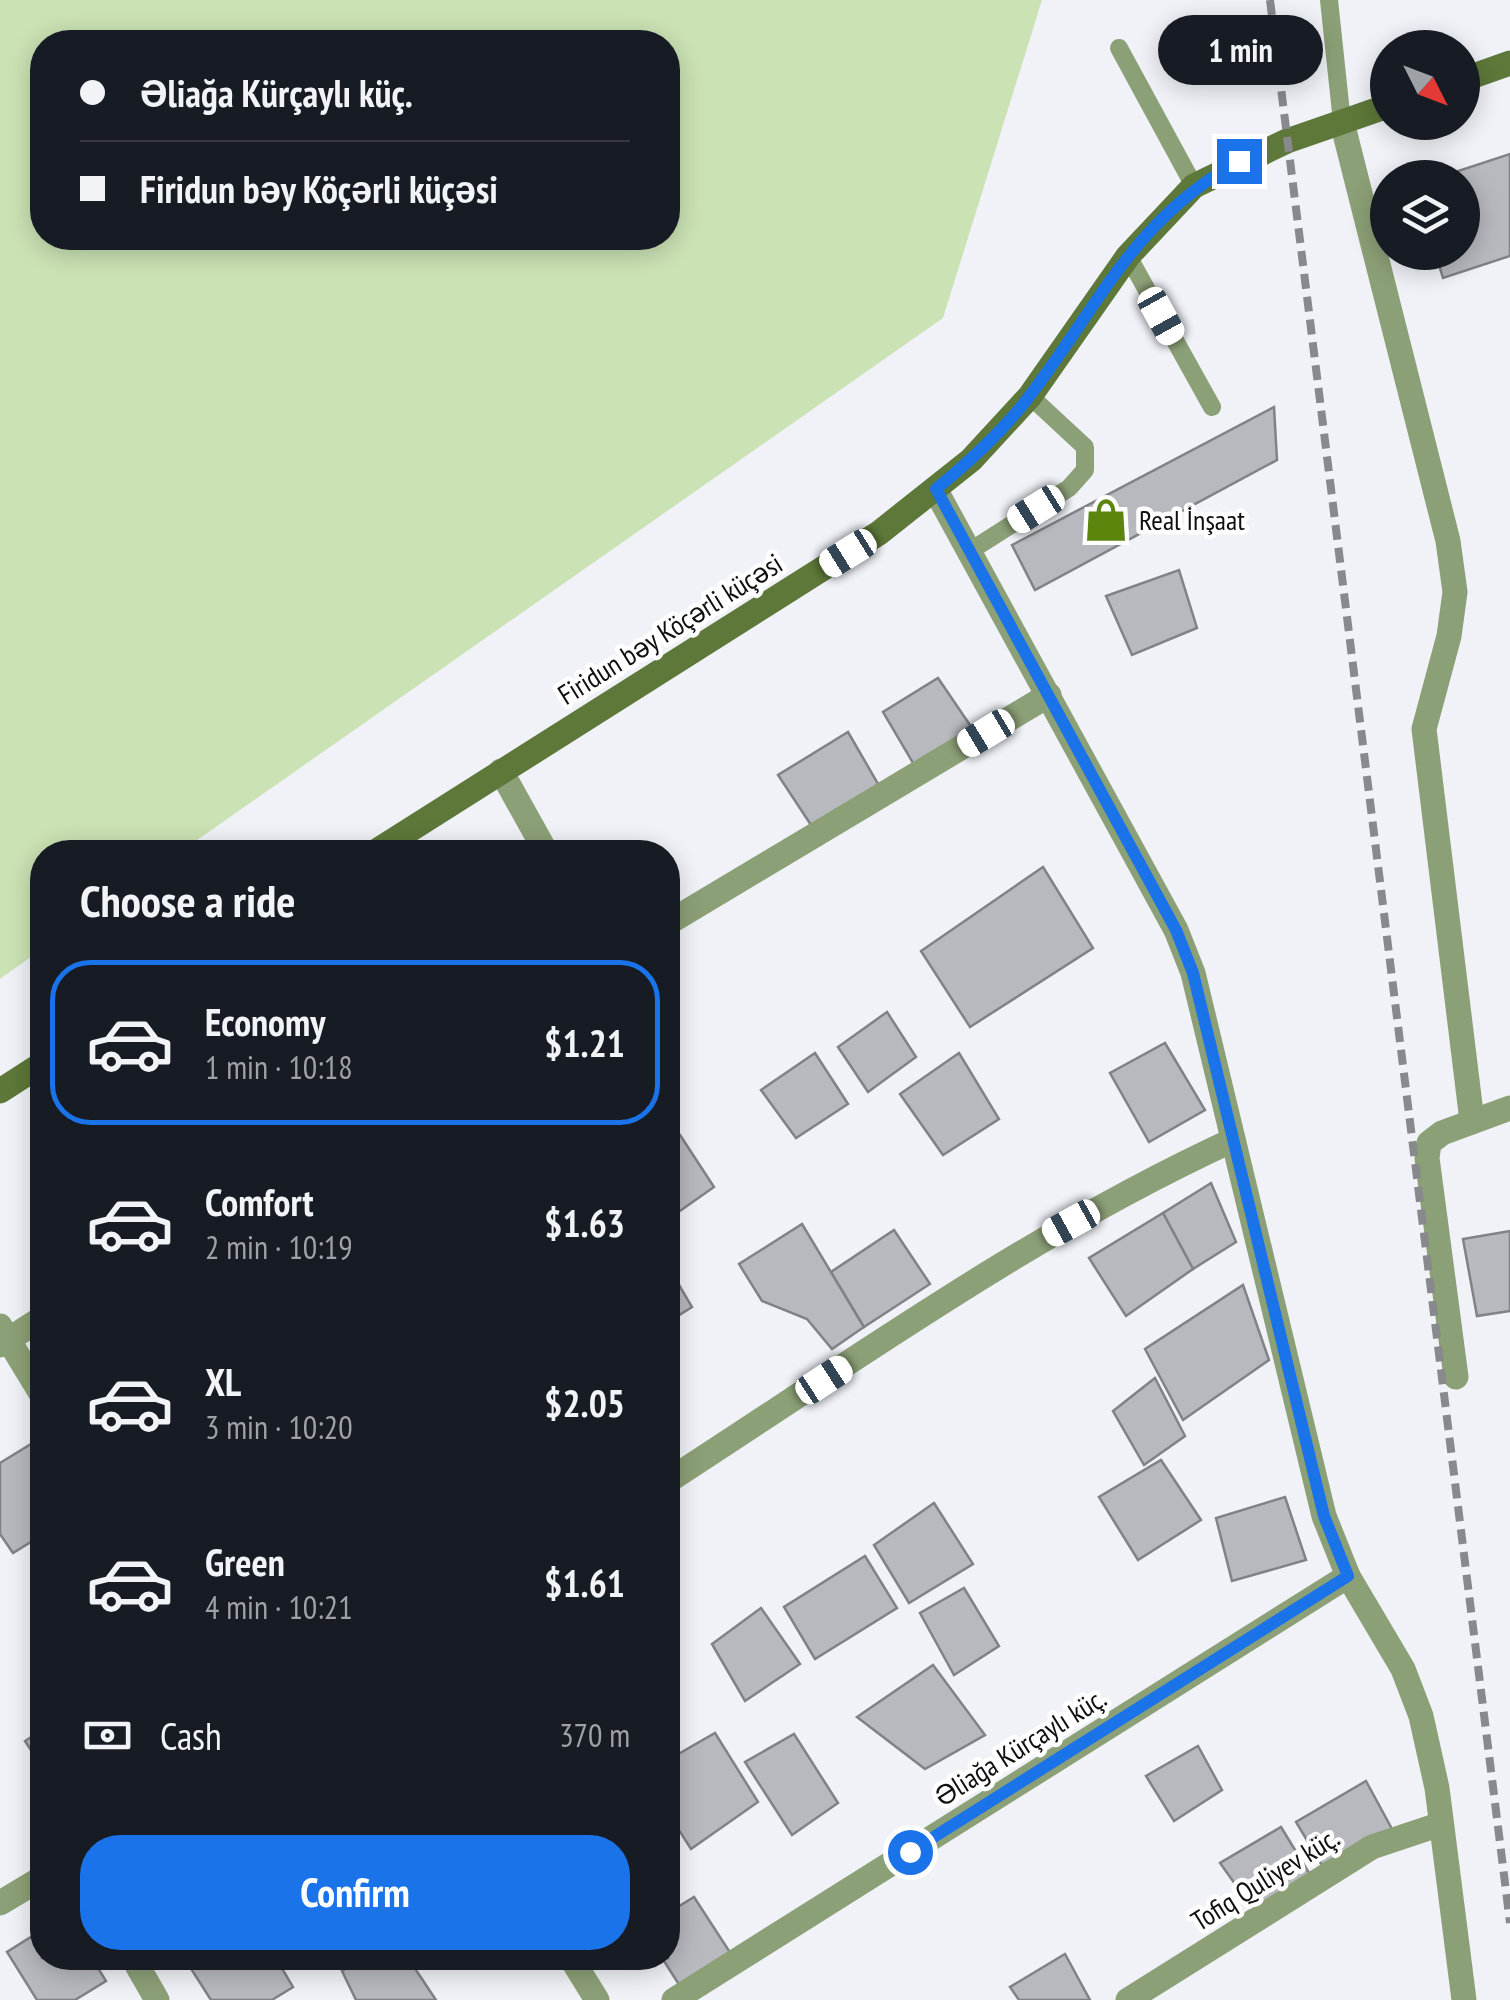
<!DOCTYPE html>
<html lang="en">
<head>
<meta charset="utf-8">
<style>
	:root { --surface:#171b24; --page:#242831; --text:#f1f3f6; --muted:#9ea1a6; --line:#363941; --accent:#1a73e8 }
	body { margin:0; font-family:"PT Sans Narrow",sans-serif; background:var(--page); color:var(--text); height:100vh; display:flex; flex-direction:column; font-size:38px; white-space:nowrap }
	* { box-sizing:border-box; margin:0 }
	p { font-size:32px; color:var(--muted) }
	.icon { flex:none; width:55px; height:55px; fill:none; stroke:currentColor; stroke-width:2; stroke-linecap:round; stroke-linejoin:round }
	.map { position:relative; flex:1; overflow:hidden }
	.panel { position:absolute; left:30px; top:840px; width:650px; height:1130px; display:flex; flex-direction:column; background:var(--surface); border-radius:40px; box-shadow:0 5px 25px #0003 }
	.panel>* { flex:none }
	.banner { position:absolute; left:30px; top:30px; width:650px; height:220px; border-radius:40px; box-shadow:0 5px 25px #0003; display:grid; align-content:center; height:220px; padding:0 50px; background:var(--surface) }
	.needle { width:65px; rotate:132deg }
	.controls { position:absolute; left:1370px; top:30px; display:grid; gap:20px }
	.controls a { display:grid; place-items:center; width:110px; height:110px; border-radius:50%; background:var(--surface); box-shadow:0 5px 25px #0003; font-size:50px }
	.end { position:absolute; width:45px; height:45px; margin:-22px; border:12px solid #1a73e8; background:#fff; box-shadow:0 0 0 5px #fff }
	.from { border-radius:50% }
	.bubble { position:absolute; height:70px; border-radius:35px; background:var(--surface); box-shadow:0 5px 25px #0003; font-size:32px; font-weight:700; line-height:70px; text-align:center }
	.car { position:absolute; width:30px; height:60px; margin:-30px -15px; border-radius:12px; box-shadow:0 0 8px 2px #0007; background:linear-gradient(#fff 24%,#345 0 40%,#fff 0 76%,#345 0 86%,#fff 0) }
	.banner b { display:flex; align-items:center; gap:35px; height:95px; font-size:38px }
	.banner b+b { border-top:2px solid var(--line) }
	.banner i { width:25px; height:25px; background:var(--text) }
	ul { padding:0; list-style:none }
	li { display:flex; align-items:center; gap:30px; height:165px; margin:0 20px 15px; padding:0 30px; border:5px solid transparent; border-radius:40px }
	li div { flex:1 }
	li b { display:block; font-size:38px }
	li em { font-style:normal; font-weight:700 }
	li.selected { border-color:var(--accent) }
	li>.icon { width:90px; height:90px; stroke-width:1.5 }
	h2 { padding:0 50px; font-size:45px; line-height:120px }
	.pay { display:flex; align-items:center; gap:25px; height:110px; padding:0 50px; font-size:38px }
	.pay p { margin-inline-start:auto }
	.action { display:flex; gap:20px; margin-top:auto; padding:20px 50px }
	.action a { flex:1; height:115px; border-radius:40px; background:var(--accent); color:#fff; font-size:40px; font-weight:700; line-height:115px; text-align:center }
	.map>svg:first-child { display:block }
</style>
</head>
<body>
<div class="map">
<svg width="1510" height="2000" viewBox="0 0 1510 2000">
	<rect width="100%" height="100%" fill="#f0f2f7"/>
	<path fill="#cbe2b4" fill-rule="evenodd" d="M 0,0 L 1042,0 L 943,318 L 180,852 L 42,852 L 42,949 L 0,979 ZM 42,42 L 668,42 L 668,238 L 42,238 Z"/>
	<g fill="#b7b9be" stroke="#808286" stroke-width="2.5">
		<polygon points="1510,154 1510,256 1443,278 1435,252 1462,252 1462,178 1437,178"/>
		<polygon points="1274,407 1277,460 1035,590 1012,545"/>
		<polygon points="1179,570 1197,628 1132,655 1106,596"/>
		<polygon points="938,678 974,731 916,768 883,712"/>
		<polygon points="848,732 881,789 813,828 778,775"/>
		<polygon points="1043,867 1093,948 970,1027 921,951"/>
		<polygon points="887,1012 916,1057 868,1092 838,1047"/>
		<polygon points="1165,1043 1205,1110 1149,1142 1110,1073"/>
		<polygon points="815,1053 848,1104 796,1138 761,1090"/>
		<polygon points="959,1053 999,1119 943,1155 900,1094"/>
		<polygon points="680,1135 714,1187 677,1213 668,1199 668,1145"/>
		<polygon points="1211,1183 1236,1242 1193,1269 1163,1213"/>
		<polygon points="1163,1213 1193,1269 1126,1316 1089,1258"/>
		<polygon points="802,1224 864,1327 832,1349 807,1319 762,1301 739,1264"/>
		<polygon points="894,1230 930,1284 864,1327 831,1272"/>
		<polygon points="1510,1231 1510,1311 1477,1316 1463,1239"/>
		<polygon points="668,1266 692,1307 668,1322"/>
		<polygon points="1243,1285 1269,1360 1183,1420 1145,1349"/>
		<polygon points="1155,1378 1185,1436 1144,1465 1113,1411"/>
		<polygon points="31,1444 42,1465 42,1535 13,1553 0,1534 0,1463"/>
		<polygon points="1161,1460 1201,1520 1138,1560 1099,1497"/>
		<polygon points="1285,1497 1306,1560 1232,1581 1216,1518"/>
		<polygon points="934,1503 973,1564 909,1603 874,1545"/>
		<polygon points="865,1556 897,1608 815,1659 784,1607"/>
		<polygon points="964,1588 999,1646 954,1675 920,1613"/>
		<polygon points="761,1608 800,1664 745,1701 712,1644"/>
		<polygon points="933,1665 985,1735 925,1769 857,1717"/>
		<polygon points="42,1730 42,1767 25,1741"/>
		<polygon points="715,1733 758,1802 691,1849 668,1813 668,1760"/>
		<polygon points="794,1734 838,1803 792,1835 745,1762"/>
		<polygon points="1198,1746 1222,1790 1174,1821 1146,1776"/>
		<polygon points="1366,1781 1392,1829 1323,1867 1296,1822"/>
		<polygon points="1281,1827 1311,1876 1255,1912 1220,1863"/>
		<polygon points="694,1897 733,1957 680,1986 662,1958 668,1958 668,1913"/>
		<polygon points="42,1930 42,1958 92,1958 106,1981 75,2000 37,2000 7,1952"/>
		<polygon points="1065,1954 1090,2000 1019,2000 1010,1987"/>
		<polygon points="199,1958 276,1958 293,1987 272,2000 211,2000 188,1964"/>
		<polygon points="363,1958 408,1958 436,2000 356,2000 342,1971"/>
	</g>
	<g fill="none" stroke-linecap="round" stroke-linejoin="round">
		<g stroke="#8ca077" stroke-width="18">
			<polyline points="1329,0 1342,122"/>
			<polyline points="1119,48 1194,186"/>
			<polyline points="1128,256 1212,407"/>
			<polyline points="970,551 1069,488 1085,470 1085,447 1030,396"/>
		</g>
		<g stroke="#8ca077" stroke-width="25">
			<polyline points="1342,122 1448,541 1455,592 1449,636 1424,729 1472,1121"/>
			<polyline points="935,489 1176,930 1193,973 1324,1516 1348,1576 1403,1669 1421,1716 1437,1788 1464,2000"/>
			<polyline points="501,771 546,852"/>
			<polyline points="668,923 1049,695"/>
			<polyline points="0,1326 42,1395"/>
			<polyline points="0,1345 42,1318"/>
			<polyline points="1456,1377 1427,1158 1429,1143 1442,1133 1510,1108"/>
			<path d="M 668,1481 C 852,1362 1033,1232 1233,1140"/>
			<polyline points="0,1903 42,1878"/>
			<polyline points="133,1958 157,2000"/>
			<polyline points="571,1958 597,2000"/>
			<polyline points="674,2000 1348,1576"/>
			<polyline points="1128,2000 1372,1847 1441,1824"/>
		</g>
		<g stroke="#5d7839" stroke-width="25">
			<polyline points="1462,80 1510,63"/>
			<polyline points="375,852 879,533 971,460 1030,396 1128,256 1194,186 1287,141 1388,106"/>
			<polyline points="0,1091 42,1064"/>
		</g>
		<polyline stroke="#88898d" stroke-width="8" stroke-dasharray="15 8" stroke-linecap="butt" points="1270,0 1510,1923"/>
	</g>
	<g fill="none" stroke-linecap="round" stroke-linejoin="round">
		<path stroke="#1a73e8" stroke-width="12" d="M 910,1852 L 1348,1576 L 1324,1516 L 1193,973 L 1176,930 L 936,489 C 970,461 1001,433 1028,398 C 1099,306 1132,221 1239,161"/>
	</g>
	<defs>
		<g id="shop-bare" transform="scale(3.45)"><path d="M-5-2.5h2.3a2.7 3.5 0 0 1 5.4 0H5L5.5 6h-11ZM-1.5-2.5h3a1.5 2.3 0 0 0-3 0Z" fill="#5c850e" stroke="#fff" stroke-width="2.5" paint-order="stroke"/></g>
	</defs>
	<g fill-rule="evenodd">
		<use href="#shop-bare" x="1106" y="520"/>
	</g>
	<g text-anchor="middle" stroke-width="9" stroke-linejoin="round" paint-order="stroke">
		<g font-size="28" fill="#0f0f11" stroke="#fff" text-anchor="start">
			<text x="1139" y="530">Real İnşaat</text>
		</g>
		<g font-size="28" fill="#0f0f11" stroke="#fff">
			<text transform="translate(670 629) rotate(-32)" y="10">Firidun bəy Köçərli küçəsi</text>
			<text transform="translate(1020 1747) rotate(-32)" y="10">Əliağa Kürçaylı küç.</text>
			<text transform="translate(1265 1879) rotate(-32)" y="10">Tofiq Quliyev küç.</text>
		</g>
	</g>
</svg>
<div class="controls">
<a><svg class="needle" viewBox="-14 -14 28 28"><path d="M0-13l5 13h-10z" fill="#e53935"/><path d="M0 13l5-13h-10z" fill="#9ea1a6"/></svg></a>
<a><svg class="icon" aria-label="layers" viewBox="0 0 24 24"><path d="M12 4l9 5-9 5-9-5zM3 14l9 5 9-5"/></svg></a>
</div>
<i class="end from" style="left:910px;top:1852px"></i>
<i class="end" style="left:1239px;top:161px"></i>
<div class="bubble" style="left:1158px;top:15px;width:165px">1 min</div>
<i class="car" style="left:1161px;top:316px;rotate:151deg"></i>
<i class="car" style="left:1036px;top:509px;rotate:238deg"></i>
<i class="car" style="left:848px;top:553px;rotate:238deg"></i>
<i class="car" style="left:986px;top:733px;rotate:239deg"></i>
<i class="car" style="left:1071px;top:1223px;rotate:241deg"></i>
<i class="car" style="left:824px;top:1380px;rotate:57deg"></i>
<div class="banner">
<b><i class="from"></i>Əliağa Kürçaylı küç.</b>
<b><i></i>Firidun bəy Köçərli küçəsi</b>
</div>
<section class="panel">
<h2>Choose a ride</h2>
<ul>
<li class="selected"><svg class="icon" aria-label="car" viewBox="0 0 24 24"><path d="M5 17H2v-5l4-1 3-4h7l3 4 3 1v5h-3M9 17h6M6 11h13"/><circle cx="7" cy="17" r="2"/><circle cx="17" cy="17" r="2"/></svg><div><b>Economy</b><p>1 min · 10:18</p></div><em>$1.21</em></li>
<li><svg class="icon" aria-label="car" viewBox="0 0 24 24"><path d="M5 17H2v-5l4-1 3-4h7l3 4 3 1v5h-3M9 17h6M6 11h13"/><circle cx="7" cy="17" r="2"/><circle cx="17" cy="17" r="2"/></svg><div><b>Comfort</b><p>2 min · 10:19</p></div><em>$1.63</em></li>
<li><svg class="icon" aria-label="car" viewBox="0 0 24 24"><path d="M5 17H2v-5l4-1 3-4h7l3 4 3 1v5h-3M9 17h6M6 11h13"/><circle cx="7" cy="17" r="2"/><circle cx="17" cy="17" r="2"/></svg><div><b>XL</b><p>3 min · 10:20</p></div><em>$2.05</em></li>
<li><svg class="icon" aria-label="car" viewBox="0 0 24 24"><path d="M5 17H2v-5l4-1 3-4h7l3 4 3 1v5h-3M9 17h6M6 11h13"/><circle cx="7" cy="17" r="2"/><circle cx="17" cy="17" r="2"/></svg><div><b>Green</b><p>4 min · 10:21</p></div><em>$1.61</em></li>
</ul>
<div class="pay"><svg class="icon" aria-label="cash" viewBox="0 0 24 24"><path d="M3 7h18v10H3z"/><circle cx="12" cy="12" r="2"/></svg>Cash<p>370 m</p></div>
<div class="action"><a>Confirm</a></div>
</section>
</div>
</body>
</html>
